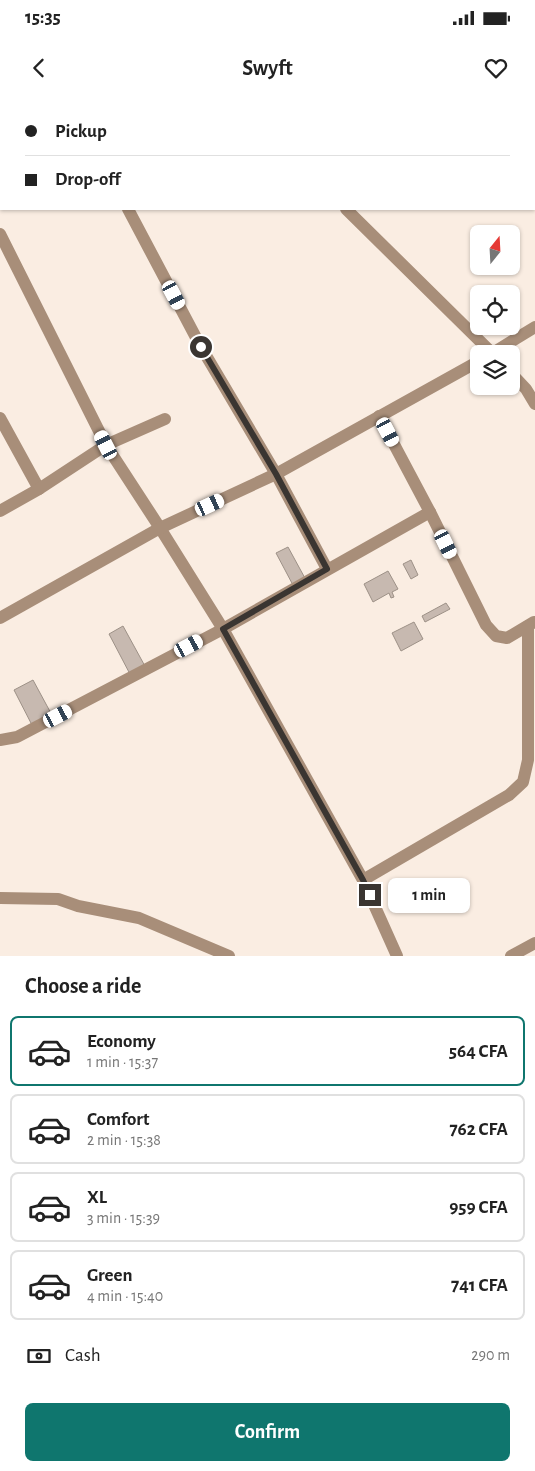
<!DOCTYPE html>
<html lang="en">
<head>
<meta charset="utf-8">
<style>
	:root { --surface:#fff; --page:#f2f2f2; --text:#222; --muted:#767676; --line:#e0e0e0; --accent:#0f766e }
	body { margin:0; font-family:"Alegreya Sans",sans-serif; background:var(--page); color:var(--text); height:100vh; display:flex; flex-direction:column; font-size:19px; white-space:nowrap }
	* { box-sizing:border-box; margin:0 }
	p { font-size:16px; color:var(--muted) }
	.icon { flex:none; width:28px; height:28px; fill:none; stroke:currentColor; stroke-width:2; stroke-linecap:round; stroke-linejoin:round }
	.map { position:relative; height:856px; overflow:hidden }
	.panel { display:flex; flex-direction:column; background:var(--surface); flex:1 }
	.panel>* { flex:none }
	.banner { position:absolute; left:0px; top:0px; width:535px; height:110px; box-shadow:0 1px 4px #0004; display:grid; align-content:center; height:110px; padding:0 25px; background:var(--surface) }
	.needle { width:32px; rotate:18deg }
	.controls { position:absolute; left:470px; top:125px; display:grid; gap:10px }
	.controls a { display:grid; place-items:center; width:50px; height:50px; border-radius:8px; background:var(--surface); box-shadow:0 1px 4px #0004; font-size:25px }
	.end { position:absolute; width:22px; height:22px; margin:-11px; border:6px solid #3a3531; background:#fff; box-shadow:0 0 0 2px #fff }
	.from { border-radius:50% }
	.bubble { position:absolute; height:35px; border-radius:8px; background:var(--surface); box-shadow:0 1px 4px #0004; font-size:16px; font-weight:700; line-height:35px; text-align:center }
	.car { position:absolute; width:15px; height:30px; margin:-15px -8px; border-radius:6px; box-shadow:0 0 4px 1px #0007; background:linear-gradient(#fff 24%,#345 0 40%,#fff 0 76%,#345 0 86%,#fff 0) }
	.banner b { display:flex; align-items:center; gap:18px; height:48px; font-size:19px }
	.banner b+b { border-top:1px solid var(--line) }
	.banner i { width:12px; height:12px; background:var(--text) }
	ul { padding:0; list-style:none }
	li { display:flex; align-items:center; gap:15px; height:70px; margin:0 10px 8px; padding:0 15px; border:2px solid var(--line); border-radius:8px }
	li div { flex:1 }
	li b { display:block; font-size:19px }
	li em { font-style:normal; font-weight:700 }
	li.selected { border-color:var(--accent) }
	li>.icon { width:45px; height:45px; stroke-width:1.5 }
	h2 { padding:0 25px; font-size:22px; line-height:60px }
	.pay { display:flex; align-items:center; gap:12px; height:55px; padding:0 25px; font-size:19px }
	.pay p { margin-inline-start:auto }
	.primary-button { display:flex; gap:10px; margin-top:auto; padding:10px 25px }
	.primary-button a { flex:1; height:58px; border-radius:8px; background:var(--accent); color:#fff; font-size:20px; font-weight:700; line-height:58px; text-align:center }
	.status { display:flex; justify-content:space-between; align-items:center; height:35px; padding:0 25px; background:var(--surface); direction:ltr }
	.status svg { height:14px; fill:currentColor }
	header { display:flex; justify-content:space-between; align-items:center; height:65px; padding:0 25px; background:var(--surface); font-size:22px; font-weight:700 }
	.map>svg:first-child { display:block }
</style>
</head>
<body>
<div class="status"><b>15:35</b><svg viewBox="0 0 49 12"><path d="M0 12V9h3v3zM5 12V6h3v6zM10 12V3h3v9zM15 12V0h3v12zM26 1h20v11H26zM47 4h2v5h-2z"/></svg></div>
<header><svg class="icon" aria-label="back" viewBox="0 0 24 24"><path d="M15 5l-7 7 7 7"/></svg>Swyft<svg class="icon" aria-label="heart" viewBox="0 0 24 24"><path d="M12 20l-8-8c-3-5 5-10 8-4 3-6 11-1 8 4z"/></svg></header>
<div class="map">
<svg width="535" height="856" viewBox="0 0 535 856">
	<rect width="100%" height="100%" fill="#faede2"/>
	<g fill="#c7b9b0" stroke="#9d9187">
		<polygon points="288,447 306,480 294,487 276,453"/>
		<polygon points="411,460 418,475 411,479 403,464"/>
		<polygon points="388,471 398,489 392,492 394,497 391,498 389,493 373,502 364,484"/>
		<polygon points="446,503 450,509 425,522 422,516"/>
		<polygon points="414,522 423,539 401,551 392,533"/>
		<polygon points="123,526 146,568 131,576 109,534"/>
		<polygon points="33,580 53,617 33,627 14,590"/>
	</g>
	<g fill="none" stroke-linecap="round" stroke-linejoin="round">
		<g stroke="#a88e79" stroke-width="12">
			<polyline points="236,0 237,1"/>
			<polyline points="8,1 8,0"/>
			<polyline points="298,1 301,0"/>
			<polyline points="0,64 1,54"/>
			<polyline points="0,97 1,97"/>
			<polyline points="128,109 201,247 276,374 327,469"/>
			<polyline points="346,109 493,254"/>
			<polyline points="0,134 106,345 160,428 223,529 363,780 397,856"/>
			<polyline points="491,254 535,227"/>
			<polyline points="511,273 526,289 535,304"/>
			<polyline points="379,316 430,412 486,525 496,536 507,538 534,522"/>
			<polyline points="0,318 39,389"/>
			<polyline points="0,411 39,389 106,345 165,319"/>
			<polyline points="0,518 160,428 276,374 479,261"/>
			<polyline points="0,640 17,637 223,529 430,412"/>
			<polyline points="363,780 509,695 523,682 528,660 528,526"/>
			<polyline points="0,798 58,799 78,806 139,818 229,856"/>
			<polyline points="511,856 535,843"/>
		</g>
	</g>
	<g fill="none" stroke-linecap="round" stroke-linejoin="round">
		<polyline stroke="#3a3531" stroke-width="6" points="201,247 276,374 327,469 223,529 363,780 370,795"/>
	</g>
</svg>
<div class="controls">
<a><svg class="needle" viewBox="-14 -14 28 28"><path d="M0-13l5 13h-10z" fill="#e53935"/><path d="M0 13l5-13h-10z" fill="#767676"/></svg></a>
<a><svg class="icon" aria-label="locate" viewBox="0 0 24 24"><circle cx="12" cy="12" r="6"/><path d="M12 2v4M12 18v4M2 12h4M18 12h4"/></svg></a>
<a><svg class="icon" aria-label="layers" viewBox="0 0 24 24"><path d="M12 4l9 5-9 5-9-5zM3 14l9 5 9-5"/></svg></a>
</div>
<i class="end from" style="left:201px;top:247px"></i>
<i class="end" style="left:370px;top:795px"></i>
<div class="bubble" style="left:388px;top:778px;width:82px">1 min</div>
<i class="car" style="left:174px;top:195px;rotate:152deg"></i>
<i class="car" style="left:388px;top:332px;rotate:152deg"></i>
<i class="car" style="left:106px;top:345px;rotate:333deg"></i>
<i class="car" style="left:210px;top:405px;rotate:65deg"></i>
<i class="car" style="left:446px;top:444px;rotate:154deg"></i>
<i class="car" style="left:189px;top:546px;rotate:62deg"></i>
<i class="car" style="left:58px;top:616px;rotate:63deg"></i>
<div class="banner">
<b><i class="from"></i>Pickup</b>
<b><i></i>Drop-off</b>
</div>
</div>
<section class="panel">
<h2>Choose a ride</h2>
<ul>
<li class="selected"><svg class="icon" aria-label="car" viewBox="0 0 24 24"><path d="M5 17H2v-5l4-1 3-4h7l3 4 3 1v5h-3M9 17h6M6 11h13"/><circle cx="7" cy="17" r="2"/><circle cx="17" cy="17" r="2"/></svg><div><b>Economy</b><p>1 min · 15:37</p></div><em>564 CFA</em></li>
<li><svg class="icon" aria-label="car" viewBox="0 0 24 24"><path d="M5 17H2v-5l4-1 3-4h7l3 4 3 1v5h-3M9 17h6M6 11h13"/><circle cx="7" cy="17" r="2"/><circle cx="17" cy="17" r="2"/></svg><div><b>Comfort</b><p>2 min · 15:38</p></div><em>762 CFA</em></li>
<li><svg class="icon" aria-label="car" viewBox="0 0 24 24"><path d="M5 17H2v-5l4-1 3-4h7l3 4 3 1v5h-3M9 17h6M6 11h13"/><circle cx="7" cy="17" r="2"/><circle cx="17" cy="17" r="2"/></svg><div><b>XL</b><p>3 min · 15:39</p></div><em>959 CFA</em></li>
<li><svg class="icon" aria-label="car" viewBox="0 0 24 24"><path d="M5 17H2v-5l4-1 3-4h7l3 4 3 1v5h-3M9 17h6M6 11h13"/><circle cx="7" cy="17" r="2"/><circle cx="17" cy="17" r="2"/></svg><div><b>Green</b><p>4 min · 15:40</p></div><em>741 CFA</em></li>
</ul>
<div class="pay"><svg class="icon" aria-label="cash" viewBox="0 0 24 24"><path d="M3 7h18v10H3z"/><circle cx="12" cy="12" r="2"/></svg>Cash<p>290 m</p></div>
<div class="primary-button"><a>Confirm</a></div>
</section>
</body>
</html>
